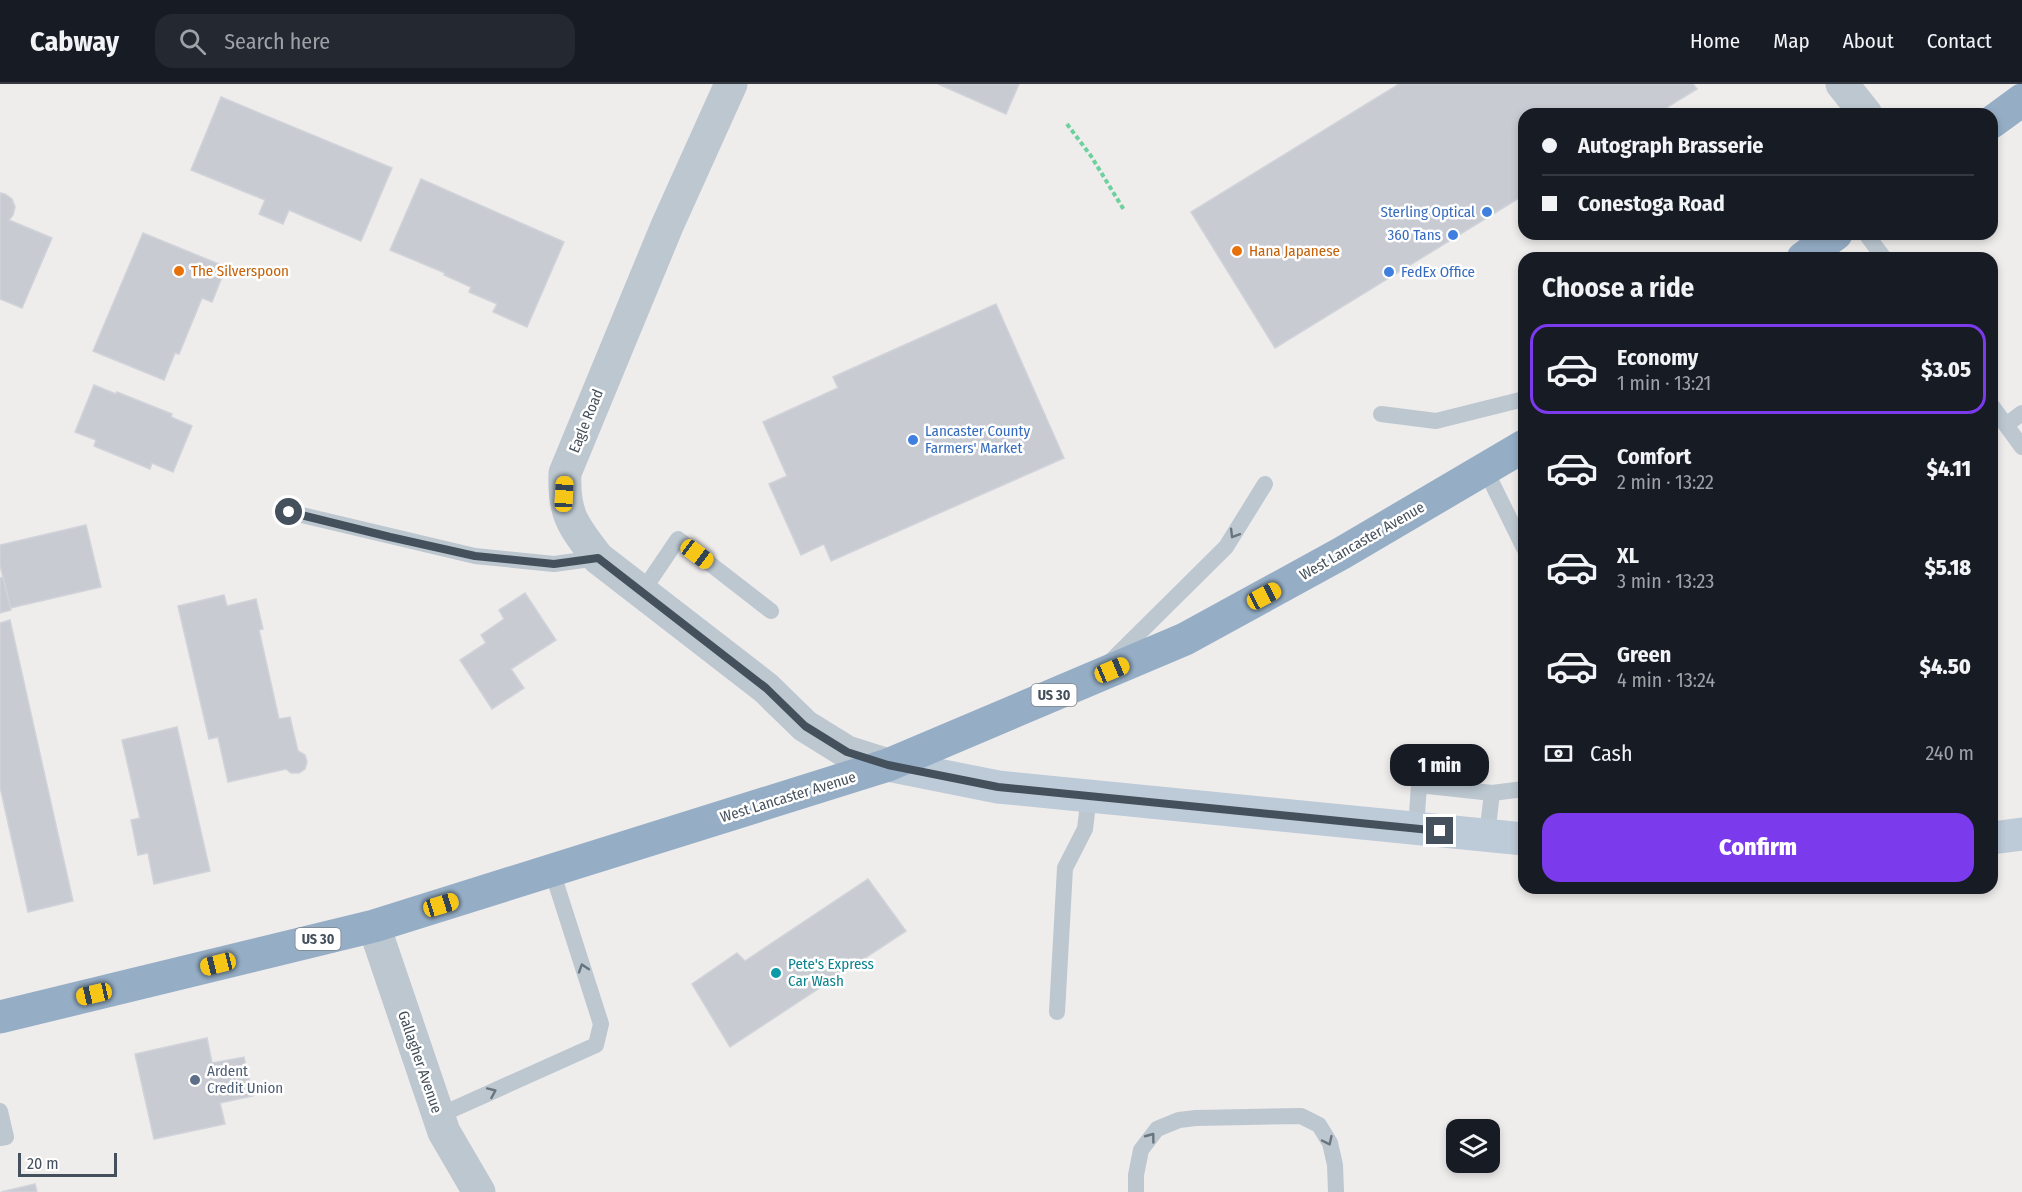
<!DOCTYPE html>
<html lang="en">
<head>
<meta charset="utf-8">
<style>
	:root { --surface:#171b24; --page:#242831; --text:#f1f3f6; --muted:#9ea1a6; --line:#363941; --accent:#7c3aed }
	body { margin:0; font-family:"Fira Sans Condensed",sans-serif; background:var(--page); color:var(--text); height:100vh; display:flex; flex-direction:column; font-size:22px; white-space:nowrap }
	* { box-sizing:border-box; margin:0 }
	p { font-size:20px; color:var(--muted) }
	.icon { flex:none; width:33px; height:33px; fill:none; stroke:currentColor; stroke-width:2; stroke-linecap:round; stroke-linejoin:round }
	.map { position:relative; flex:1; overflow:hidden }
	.drawer { position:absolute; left:1518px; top:168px; width:480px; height:642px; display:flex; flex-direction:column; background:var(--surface); border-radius:18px; box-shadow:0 3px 9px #0003 }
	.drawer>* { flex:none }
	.banner { position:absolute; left:1518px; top:24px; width:480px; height:132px; border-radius:18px; box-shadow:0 3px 9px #0003; display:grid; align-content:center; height:132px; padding:0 24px; background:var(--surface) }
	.fabs { position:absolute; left:1446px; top:1035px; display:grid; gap:12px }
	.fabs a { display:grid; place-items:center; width:54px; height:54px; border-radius:12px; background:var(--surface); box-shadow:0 3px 9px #0003; font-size:30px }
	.scale { position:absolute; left:18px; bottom:15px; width:99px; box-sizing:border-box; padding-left:6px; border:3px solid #44505b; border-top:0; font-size:16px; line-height:21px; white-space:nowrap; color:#44505b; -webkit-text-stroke:4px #fff; paint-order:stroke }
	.end { position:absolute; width:27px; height:27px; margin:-14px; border:8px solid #44505b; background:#fff; box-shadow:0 0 0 3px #fff }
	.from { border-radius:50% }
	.bubble { position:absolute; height:42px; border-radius:18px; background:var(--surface); box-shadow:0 3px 9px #0003; font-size:20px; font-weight:800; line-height:42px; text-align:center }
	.car { position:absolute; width:18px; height:36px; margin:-18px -9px; border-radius:8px; box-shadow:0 0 4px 2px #0007; background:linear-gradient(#f5c518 24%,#345 0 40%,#f5c518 0 76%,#345 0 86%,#f5c518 0) }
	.banner b { display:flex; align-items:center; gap:21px; height:57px; font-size:22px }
	.banner b+b { border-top:2px solid var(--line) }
	.banner i { width:15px; height:15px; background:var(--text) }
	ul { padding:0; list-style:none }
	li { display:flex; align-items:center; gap:18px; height:90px; margin:0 12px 9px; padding:0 12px; border:3px solid transparent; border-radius:18px }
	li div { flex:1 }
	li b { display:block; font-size:22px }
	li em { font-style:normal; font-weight:800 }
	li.active { border-color:var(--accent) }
	li>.icon { width:54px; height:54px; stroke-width:1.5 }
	h2 { padding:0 24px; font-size:27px; line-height:72px }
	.pay { display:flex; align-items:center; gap:15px; height:66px; padding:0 24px; font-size:22px }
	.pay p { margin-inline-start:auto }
	.primary-button { display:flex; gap:12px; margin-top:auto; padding:12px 24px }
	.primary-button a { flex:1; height:69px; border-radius:18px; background:var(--accent); color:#fff; font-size:24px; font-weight:800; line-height:69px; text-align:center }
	header { display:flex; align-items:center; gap:36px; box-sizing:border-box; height:84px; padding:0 30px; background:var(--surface); border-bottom:2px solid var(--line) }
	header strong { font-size:28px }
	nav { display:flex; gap:33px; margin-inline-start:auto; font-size:21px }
	.search { width:420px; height:54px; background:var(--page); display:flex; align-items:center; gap:15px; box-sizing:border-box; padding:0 21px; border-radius:18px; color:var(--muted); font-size:22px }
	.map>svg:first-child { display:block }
</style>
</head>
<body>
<header>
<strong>Cabway</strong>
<div class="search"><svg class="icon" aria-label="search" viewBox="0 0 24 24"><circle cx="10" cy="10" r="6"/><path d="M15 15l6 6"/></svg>Search here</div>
<nav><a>Home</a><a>Map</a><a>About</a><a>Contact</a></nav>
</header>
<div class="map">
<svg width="2022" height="1108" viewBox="0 0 2022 1108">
	<rect width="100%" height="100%" fill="#efecec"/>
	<g fill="#c9cbd2" stroke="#d0d3d9" stroke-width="1.5">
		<polygon points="938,0 1019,0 1006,30"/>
		<polygon points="1399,0 1693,0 1697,5 1656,30 1524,30 1524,111 1275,264 1191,128"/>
		<polygon points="221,13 392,84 361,157 289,126 283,140 259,130 265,116 191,86"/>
		<polygon points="421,95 564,158 527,243 493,228 497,220 469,208 471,203 444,191 445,189 390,166"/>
		<polygon points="0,109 5,110 12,115 15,123 13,131 9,136 52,154 22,224 0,215"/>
		<polygon points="143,149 226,183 212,218 202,214 179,270 175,269 164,296 93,267"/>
		<polygon points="996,220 1064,374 831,477 824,460 801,471 769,400 787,392 763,338 838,304 833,293"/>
		<polygon points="94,301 116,310 117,308 172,330 171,333 192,342 173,388 152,379 150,385 94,362 96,356 75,348"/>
		<polygon points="86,441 101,503 10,524 0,481 0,461"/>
		<polygon points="3,493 11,526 0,529 0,494"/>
		<polygon points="525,509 556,556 511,585 524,604 492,625 460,576 486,559 481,551 504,535 499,526"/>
		<polygon points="224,511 227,522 256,515 263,545 259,546 279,635 290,633 298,667 305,671 307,678 305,685 299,689 291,689 286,685 228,698 218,653 209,655 178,522"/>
		<polygon points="10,536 73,817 28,828 0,703 0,539"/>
		<polygon points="177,643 210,787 154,800 148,769 138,771 131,736 140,734 122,656"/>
		<polygon points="868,795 906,847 730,963 692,900 737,869 745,877"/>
		<polygon points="207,954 212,979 244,973 253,1012 220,1019 225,1040 154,1055 135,970"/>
		<polygon points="35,1100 37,1108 1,1108"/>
	</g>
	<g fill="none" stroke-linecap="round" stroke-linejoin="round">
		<polyline stroke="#6dd19e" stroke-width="4" stroke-dasharray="4.5 3" stroke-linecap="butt" points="1067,40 1091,72 1124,126"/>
		<g stroke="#bcc7d0" stroke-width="16">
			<polyline points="1866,150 1884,174"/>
			<polyline points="1992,322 2022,363"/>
			<polyline points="1381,330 1436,337 1524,315"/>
			<polyline points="2006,341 2022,329"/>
			<polyline points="1485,385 1524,464"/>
			<polyline points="289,428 475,472 554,480 598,474"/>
			<polyline points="642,508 678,455 771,527"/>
			<polyline points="1111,577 1226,463 1265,400"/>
			<polyline points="1416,744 1419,701 1492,709 1524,705"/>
			<polyline points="1487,751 1492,709"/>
			<polyline points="1057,928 1065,784 1085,745 1089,712"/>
			<polyline points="0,1027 6,1053 0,1054"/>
			<polyline points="438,1032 596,961 601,940 552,787"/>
			<polyline points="1136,1108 1136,1091 1141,1066 1157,1045 1179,1036 1196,1034 1301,1032 1319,1041 1330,1059 1335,1081 1336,1108"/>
		</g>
		<g stroke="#bcc7d0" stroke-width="33">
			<polyline points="1842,0 1866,30"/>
			<polyline points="374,842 444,1048 479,1108"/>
		</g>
		<path stroke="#bcc7d0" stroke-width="33" d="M 731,0 L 667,142 L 565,389 C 563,431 574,443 598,474 L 766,604 L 805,642 L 847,668 L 888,681"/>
		<g stroke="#bdcad7" stroke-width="33">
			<polyline points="888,681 998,703 1524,755"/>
			<polyline points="1992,754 2022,750"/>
		</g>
		<g stroke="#95aec6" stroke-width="33">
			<polyline points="1992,38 2022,16"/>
			<polyline points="1803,174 1836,150"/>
			<polyline points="0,933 374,842 888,681 1185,555 1342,469 1524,362"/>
		</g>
	</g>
	<defs><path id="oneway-chevron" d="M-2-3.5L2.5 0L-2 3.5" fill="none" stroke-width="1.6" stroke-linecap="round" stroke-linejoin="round" transform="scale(1.5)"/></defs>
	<g stroke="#68747e">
		<use href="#oneway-chevron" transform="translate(1234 450) rotate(121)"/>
		<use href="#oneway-chevron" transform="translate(583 884) rotate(-108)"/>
		<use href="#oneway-chevron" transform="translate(492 1008) rotate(-24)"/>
		<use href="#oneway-chevron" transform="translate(1151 1053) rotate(-53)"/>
		<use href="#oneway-chevron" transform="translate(1328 1057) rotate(65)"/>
	</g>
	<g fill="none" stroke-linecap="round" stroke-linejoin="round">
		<polyline stroke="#44505b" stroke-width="8" points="289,428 390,453 475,472 554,480 598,474 766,604 805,642 847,668 888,681 998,703 1440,747"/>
	</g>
	<g fill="#3f7fe0" stroke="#fff" stroke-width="2">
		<circle cx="1487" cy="128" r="6"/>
		<circle cx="1453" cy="151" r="6"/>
		<circle cx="1389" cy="188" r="6"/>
		<circle cx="913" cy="356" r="6"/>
	</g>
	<g fill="#e8710a" stroke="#fff" stroke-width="2">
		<circle cx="1237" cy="167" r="6"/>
		<circle cx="179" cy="187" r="6"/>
	</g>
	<circle fill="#0f9aa8" stroke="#fff" stroke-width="2" cx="776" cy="889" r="6"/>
	<circle fill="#5c6f8a" stroke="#fff" stroke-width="2" cx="195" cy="996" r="6"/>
	<g text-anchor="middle" stroke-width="5" stroke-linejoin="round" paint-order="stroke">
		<g fill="#fff" stroke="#7c848c" stroke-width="1.5">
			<rect x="1031.5" y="600" width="45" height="22" rx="4.5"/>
			<rect x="295.5" y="844" width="45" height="22" rx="4.5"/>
		</g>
		<g font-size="14" font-weight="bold" fill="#44505b">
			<text x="1054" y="616">US 30</text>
			<text x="318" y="860">US 30</text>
		</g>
		<g font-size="15" fill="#366cbe" stroke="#fff" text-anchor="end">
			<text x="1475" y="133">Sterling Optical</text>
			<text x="1441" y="156">360 Tans</text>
			<text x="1401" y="193" text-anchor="start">FedEx Office</text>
			<text x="925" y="352" text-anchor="start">Lancaster County<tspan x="925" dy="17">Farmers' Market</tspan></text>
		</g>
		<g font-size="15" fill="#c56008" stroke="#fff" text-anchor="start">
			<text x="1249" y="172">Hana Japanese</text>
			<text x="191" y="192">The Silverspoon</text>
		</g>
		<g font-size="15" fill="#44505b" stroke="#fff">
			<text transform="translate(586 337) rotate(-68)" y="5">Eagle Road</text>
			<text transform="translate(1362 457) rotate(-30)" y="5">West Lancaster Avenue</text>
			<text transform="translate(788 713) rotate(-17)" y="5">West Lancaster Avenue</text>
			<text transform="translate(420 978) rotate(71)" y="5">Gallagher Avenue</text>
		</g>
		<g font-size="15" fill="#0d838f" stroke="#fff" text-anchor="start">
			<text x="788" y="885">Pete's Express<tspan x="788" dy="17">Car Wash</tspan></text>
		</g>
		<g font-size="15" fill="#4e5e75" stroke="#fff" text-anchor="start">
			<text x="207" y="992">Ardent<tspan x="207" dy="17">Credit Union</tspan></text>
		</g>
	</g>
</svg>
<div class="fabs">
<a><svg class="icon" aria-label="layers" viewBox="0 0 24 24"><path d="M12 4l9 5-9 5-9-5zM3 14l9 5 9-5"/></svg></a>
</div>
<div class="scale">20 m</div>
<i class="end from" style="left:289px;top:428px"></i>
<i class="end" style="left:1440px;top:747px"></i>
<div class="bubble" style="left:1390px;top:660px;width:99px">1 min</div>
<i class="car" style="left:564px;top:410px;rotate:3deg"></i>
<i class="car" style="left:697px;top:470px;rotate:127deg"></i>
<i class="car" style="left:1264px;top:512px;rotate:62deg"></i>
<i class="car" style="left:1112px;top:586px;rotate:67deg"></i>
<i class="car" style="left:441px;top:821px;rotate:73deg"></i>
<i class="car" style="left:218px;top:880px;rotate:256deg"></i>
<i class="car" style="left:94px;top:910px;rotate:257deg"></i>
<div class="banner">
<b><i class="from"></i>Autograph Brasserie</b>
<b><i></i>Conestoga Road</b>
</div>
<section class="drawer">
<h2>Choose a ride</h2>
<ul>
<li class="active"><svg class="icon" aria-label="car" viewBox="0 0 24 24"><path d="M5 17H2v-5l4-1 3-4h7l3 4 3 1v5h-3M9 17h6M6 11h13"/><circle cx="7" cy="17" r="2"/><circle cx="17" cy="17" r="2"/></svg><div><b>Economy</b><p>1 min · 13:21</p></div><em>$3.05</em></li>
<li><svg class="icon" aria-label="car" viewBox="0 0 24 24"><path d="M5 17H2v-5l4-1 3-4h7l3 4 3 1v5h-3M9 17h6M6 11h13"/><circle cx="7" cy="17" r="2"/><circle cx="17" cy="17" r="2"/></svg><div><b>Comfort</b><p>2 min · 13:22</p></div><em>$4.11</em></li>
<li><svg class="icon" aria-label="car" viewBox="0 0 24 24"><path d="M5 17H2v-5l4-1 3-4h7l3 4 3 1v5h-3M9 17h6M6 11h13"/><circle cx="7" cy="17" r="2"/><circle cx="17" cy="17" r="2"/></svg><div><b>XL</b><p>3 min · 13:23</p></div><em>$5.18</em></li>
<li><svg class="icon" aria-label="car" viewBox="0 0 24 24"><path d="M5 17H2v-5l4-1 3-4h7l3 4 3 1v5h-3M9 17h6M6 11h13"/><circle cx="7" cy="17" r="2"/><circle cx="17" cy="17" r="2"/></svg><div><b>Green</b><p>4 min · 13:24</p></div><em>$4.50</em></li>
</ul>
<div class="pay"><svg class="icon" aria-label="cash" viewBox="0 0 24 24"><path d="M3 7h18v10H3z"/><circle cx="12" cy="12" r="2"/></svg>Cash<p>240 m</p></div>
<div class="primary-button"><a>Confirm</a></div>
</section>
</div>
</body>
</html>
